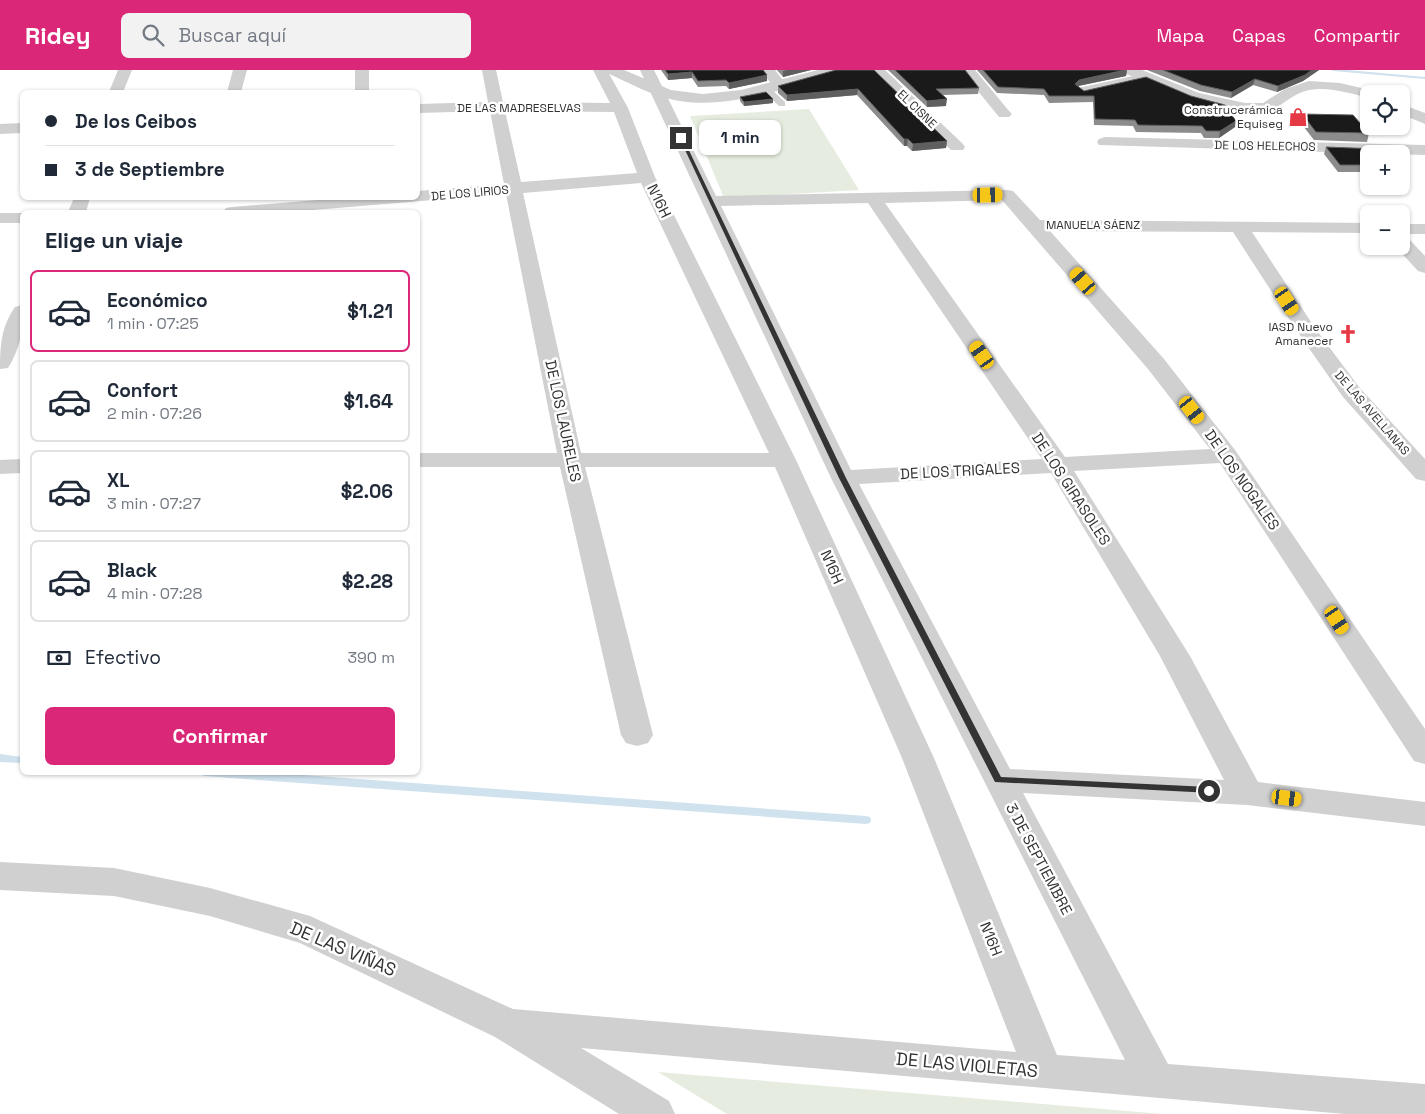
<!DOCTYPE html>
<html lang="es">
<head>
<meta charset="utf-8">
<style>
	:root { --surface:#fff; --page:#f2f2f3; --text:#1f2937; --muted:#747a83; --line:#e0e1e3; --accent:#db2777 }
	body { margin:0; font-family:"Space Grotesk",sans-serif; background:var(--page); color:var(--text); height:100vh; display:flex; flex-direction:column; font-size:19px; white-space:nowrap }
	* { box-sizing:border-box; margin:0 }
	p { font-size:16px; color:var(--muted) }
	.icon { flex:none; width:28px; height:28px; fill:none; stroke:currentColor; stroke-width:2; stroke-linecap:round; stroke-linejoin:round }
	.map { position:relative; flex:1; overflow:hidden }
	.sheet { position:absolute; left:20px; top:140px; width:400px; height:565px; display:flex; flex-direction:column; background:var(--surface); border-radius:8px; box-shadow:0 1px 4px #0004 }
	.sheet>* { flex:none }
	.top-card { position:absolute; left:20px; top:20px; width:400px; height:110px; border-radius:8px; box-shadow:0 1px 4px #0004; display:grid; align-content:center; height:110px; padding:0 25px; background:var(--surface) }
	.controls { position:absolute; left:1360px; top:15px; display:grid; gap:10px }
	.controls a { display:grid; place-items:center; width:50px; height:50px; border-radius:8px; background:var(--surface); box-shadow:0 1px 4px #0004; font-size:25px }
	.end { position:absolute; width:22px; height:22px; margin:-11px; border:6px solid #333; background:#fff; box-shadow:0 0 0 2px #fff }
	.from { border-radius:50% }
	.bubble { position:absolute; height:35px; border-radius:8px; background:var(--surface); box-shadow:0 1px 4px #0004; font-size:16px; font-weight:800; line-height:35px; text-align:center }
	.car { position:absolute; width:15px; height:30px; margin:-15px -8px; border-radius:6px; box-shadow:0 0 4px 1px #0007; background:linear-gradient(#f5c518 24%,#345 0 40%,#f5c518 0 76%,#345 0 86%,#f5c518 0) }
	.top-card b { display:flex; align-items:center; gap:18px; height:48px; font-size:19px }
	.top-card b+b { border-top:1px solid var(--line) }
	.top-card i { width:12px; height:12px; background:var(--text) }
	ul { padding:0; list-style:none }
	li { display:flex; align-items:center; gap:15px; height:82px; margin:0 10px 8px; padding:0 15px; border:2px solid var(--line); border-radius:8px }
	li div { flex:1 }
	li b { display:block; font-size:19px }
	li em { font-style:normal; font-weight:800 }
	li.on { border-color:var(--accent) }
	li>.icon { width:45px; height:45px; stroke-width:1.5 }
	h2 { padding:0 25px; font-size:22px; line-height:60px }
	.pay { display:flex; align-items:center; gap:12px; height:55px; padding:0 25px; font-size:19px }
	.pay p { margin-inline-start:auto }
	.primary-button { display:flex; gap:10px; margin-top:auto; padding:10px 25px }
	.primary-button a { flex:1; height:58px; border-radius:8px; background:var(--accent); color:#fff; font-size:20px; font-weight:800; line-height:58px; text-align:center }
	header { display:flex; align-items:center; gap:30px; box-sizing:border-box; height:70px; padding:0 25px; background:var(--accent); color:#fff }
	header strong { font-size:24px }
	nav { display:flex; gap:28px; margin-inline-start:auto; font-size:18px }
	.search { width:350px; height:45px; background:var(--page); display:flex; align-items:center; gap:12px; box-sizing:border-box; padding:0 18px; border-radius:8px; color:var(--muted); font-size:19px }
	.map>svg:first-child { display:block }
</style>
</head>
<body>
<header>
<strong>Ridey</strong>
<div class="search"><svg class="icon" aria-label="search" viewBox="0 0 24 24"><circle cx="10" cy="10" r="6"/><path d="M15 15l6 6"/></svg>Buscar aquí</div>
<nav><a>Mapa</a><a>Capas</a><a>Compartir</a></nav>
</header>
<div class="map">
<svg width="1425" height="1044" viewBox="0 0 1425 1044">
	<rect width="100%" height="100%" fill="#fff"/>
	<g fill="#e6ecdf">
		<polygon points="809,39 859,120 724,128 690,46"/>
		<polygon points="658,1002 1163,1044 727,1044"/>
	</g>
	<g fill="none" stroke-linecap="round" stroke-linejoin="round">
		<g fill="#cfe2ee" fill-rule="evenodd">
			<polygon points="1331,0 1348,0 1425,7 1425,9 1333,1"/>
			<polygon points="0,684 22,687 22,693 0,692"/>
			<polygon points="199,702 262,702 866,746 870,747 871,750 870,753 866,754 204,706"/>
		</g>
		<polygon fill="#d0d0d0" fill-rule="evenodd" points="762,16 768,16 785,32 785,36 779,36 762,20"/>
		<g fill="#d0d0d0" fill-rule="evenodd">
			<polygon points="118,0 132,0 123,22 109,22"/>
			<polygon points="233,0 247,0 241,22 227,22"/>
			<rect x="355" y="0" width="14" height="22"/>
			<path d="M 482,0 L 496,0 L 503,32 L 610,33 L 593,0 L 607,0 L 628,38 L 655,107 L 796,390 L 934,688 L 1057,985 L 1125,990 L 831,408 L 640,0 L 654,0 L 716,126 L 1007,120 L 1013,121 L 1040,150 L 1369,153 L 1369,163 L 1252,162 L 1315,258 L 1359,317 L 1425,389 L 1425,411 L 1416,409 L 1343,327 L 1297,261 L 1233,162 L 1050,161 L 1164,289 L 1235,380 L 1425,659 L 1425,694 L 1414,691 L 1220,393 L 1074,401 L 1190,586 L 1258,712 L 1425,732 L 1425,756 L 1247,735 L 1023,723 L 1168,994 L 1425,1014 L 1425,1044 L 1345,1044 L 581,978 L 669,1031 L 675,1044 L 619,1044 L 495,967 L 300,873 L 210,846 L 114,826 L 0,820 L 0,792 L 114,798 L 210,818 L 310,846 L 513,939 L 1016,982 L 902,688 L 775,397 L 585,397 L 653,665 L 648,673 L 637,676 L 626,673 L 621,665 L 560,397 L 418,397 L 418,383 L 557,383 L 506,124 L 289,142 L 223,142 L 226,138 L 232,137 L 342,128 L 418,128 L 418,121 L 504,114 L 490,41 L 418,43 L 418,34 L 488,32 ZM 505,41 L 614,42 L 637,103 L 521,112 ZM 641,113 L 769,383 L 581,383 L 523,123 ZM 1002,130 L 1148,299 L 1210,379 L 1065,387 L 885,133 ZM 868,133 L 1042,389 L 851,400 L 721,136 ZM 1051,403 L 1160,586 L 1224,710 L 1010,699 L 859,414 Z"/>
			<polygon points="760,0 775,0 786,14 779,18 774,17"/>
			<polygon points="870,0 885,0 963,74 965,77 963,80 951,80"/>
			<polygon points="961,0 975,0 1009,41 1012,44 1009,47 999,47"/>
			<polygon points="1147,3 1154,7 1152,10 1083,25 1076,21 1078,18"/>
			<polygon points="22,53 22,63 0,64 0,54"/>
			<polygon points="1105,67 1425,75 1425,85 1099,75 1097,72 1099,69"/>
			<polygon points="74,128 90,128 86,142 68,142"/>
			<rect x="0" y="143" width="22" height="10"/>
			<rect x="1401" y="154" width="24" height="10"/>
			<polygon points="1401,167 1408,168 1425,186 1425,203 1418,201 1395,176 1401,176"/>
			<path d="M 22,235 C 25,256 20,279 8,298 L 0,299 C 0,276 1,257 15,237 Z"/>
			<polygon points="22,389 22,403 0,404 0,390"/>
		</g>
		<g fill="#d0d0d0" fill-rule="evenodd">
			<path d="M 605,0 L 624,0 L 671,20 L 703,24 L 741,20 L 818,0 L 841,0 L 839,3 C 787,17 729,41 674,30 C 651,25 629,13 607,3 Z"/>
			<path d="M 1122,0 L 1142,0 L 1199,23 L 1245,33 L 1263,33 L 1285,19 L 1309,11 L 1340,13 L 1374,21 L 1376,24 L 1369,24 L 1369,28 C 1345,22 1317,12 1294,26 C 1282,33 1274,42 1260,43 C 1213,45 1167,20 1124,3 Z"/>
			<polygon points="1401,34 1425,43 1425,54 1401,44"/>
		</g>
	</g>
	<g fill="#8c8c8c">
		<polygon points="661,0 763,0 767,11 729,19 726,16 698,17 692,8 668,10"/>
		<polygon points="777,0 811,0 783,7"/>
		<polygon points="836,0 947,71 946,78 912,81 907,76 904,76 857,25 787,31 778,23 778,16"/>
		<polygon points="888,0 965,0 979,18 978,24 942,25 946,36 927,37"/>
		<polygon points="977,0 1127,0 1126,6 1078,16 1084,21 1236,51 1235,57 1219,68 1204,68 1201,63 1136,62 1133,56 1094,55 1093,32 1049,33 1044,25 997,23"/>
		<polygon points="1147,0 1319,0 1303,11 1277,22 1253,15 1231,28 1200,21"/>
		<polygon points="740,27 773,33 744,36 740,31"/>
		<polygon points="1302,44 1369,63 1367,72 1314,70 1300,52"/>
		<polygon points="1326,77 1369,84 1369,102 1338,102 1324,84"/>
	</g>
	<g fill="#5f5f5f">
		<polygon points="787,0 811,0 783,7 783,1"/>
		<polygon points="1127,0 1126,6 1078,16 1075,14 1079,10"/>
		<polygon points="1312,0 1319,0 1303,11 1277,22 1278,16"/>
		<polygon points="692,2 692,8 668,10 668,4"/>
		<polygon points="767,5 767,11 729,19 729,13"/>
		<polygon points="1255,9 1253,15 1231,28 1232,22"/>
		<polygon points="858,19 857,25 787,31 787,25"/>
		<polygon points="773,29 773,33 744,36 744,32"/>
		<polygon points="947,29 946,36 927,37 927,31"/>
		<polygon points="1236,51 1235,57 1219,68 1220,61"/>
		<polygon points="904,69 908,69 907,76 904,76"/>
		<polygon points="947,71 946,78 912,81 913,74"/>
	</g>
	<g fill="#1a1a1a" stroke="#5f5f5f">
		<polygon points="665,0 763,0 767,5 729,13 726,10 698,11 692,2 668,4"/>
		<polygon points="836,0 874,0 947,71 913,74 908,69 904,69 858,19 787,25 778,16"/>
		<polygon points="895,0 965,0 979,18 936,19 947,29 927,31"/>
		<polygon points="983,0 1125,0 1079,10 1075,14 1084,21 1146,7 1191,26 1225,35 1236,51 1220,61 1206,61 1202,56 1138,55 1135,50 1095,49 1094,26 1049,26 1044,19 998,17"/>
		<polygon points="1163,0 1312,0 1305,5 1278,16 1255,9 1232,22 1201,15"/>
		<polygon points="766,22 773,29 744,32 740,27"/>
		<polygon points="1302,44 1353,45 1369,63 1316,62"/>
		<polygon points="1326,77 1380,79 1385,84 1369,84 1369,95 1340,95"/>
	</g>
	<polygon fill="#333" points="679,67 683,68 846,408 1001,707 1209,717 1214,721 1212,723 995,712 839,408"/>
	<defs>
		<g id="shop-bare" transform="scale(1.5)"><path d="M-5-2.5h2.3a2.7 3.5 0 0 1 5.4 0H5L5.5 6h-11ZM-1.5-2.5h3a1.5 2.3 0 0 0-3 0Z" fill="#e63946" stroke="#fff" stroke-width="2.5" paint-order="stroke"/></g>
		<g id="church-bare" transform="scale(1.5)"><path d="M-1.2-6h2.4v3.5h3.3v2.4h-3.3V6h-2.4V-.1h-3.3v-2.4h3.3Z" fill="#e63946" stroke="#fff" stroke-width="2.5" paint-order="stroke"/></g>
	</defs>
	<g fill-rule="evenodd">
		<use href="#shop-bare" x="1298" y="47"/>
		<use href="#church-bare" x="1348" y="264"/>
	</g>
	<g text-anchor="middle" stroke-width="5" stroke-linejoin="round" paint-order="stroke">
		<g font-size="12" fill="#333" stroke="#fff">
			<text x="519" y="42">DE LAS MADRESELVAS</text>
			<text transform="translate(917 39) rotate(44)" y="4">EL CISNE</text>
			<text transform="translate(1265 76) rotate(1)" y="4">DE LOS HELECHOS</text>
			<text transform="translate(470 123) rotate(-5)" y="4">DE LOS LIRIOS</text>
			<text x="1093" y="159">MANUELA SÁENZ</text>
			<text transform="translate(1372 343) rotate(49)" y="4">DE LAS AVELLANAS</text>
		</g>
		<g font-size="12" fill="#333" stroke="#fff" text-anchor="end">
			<text x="1283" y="44">Construcerámica<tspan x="1283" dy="14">Equiseg</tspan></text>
			<text x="1333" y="261">IASD Nuevo<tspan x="1333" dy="14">Amanecer</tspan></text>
		</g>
		<g font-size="15" fill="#333" stroke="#fff">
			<text transform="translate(659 131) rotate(64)" y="5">N16H</text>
			<text transform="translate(563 351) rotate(78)" y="5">DE LOS LAURELES</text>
			<text transform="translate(960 401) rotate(-3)" y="5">DE LOS TRIGALES</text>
			<text transform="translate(1242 410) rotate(55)" y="5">DE LOS NOGALES</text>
			<text transform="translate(1071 419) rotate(57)" y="5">DE LOS GIRASOLES</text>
			<text transform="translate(832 497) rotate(66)" y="5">N16H</text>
			<text transform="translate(1039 789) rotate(62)" y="5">3 DE SEPTIEMBRE</text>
			<text transform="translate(991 869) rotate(68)" y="5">N16H</text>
		</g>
		<g font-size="18" fill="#333" stroke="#fff">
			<text transform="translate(343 879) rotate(23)" y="6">DE LAS VIÑAS</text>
			<text transform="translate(967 995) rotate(5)" y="6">DE LAS VIOLETAS</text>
		</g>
	</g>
</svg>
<div class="controls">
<a><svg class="icon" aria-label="locate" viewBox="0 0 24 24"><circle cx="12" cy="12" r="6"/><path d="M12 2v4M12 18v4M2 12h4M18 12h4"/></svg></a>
<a>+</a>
<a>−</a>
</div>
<i class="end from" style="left:1209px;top:721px"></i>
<i class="end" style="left:681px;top:68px"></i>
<div class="bubble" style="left:699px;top:50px;width:82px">1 min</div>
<i class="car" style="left:988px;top:125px;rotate:89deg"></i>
<i class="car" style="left:1083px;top:211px;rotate:319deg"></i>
<i class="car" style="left:1287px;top:231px;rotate:147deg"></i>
<i class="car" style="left:982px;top:285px;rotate:325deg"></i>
<i class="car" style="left:1192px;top:340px;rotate:142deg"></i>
<i class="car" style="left:1337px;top:550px;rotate:147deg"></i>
<i class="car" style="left:1287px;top:728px;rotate:97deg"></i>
<div class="top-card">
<b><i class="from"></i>De los Ceibos</b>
<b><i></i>3 de Septiembre</b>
</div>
<section class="sheet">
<h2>Elige un viaje</h2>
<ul>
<li class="on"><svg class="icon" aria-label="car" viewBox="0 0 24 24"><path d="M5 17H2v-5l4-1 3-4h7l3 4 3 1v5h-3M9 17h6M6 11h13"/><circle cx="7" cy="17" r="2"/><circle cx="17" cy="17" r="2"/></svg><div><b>Económico</b><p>1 min · 07:25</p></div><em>$1.21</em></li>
<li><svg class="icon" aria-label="car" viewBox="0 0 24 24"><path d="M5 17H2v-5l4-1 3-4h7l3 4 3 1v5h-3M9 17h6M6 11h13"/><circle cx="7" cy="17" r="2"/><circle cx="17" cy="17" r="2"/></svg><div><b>Confort</b><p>2 min · 07:26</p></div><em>$1.64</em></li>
<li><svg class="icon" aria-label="car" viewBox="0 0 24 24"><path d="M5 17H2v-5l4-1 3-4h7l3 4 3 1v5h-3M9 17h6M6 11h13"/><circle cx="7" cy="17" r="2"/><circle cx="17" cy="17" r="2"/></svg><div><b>XL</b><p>3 min · 07:27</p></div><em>$2.06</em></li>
<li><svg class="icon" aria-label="car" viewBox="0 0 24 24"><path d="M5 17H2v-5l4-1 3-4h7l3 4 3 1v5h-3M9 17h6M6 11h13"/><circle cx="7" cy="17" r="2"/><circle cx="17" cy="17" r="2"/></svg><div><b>Black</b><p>4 min · 07:28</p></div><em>$2.28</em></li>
</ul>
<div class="pay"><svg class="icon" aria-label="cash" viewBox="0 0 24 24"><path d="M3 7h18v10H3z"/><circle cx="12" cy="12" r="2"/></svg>Efectivo<p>390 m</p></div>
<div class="primary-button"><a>Confirmar</a></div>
</section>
</div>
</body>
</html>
